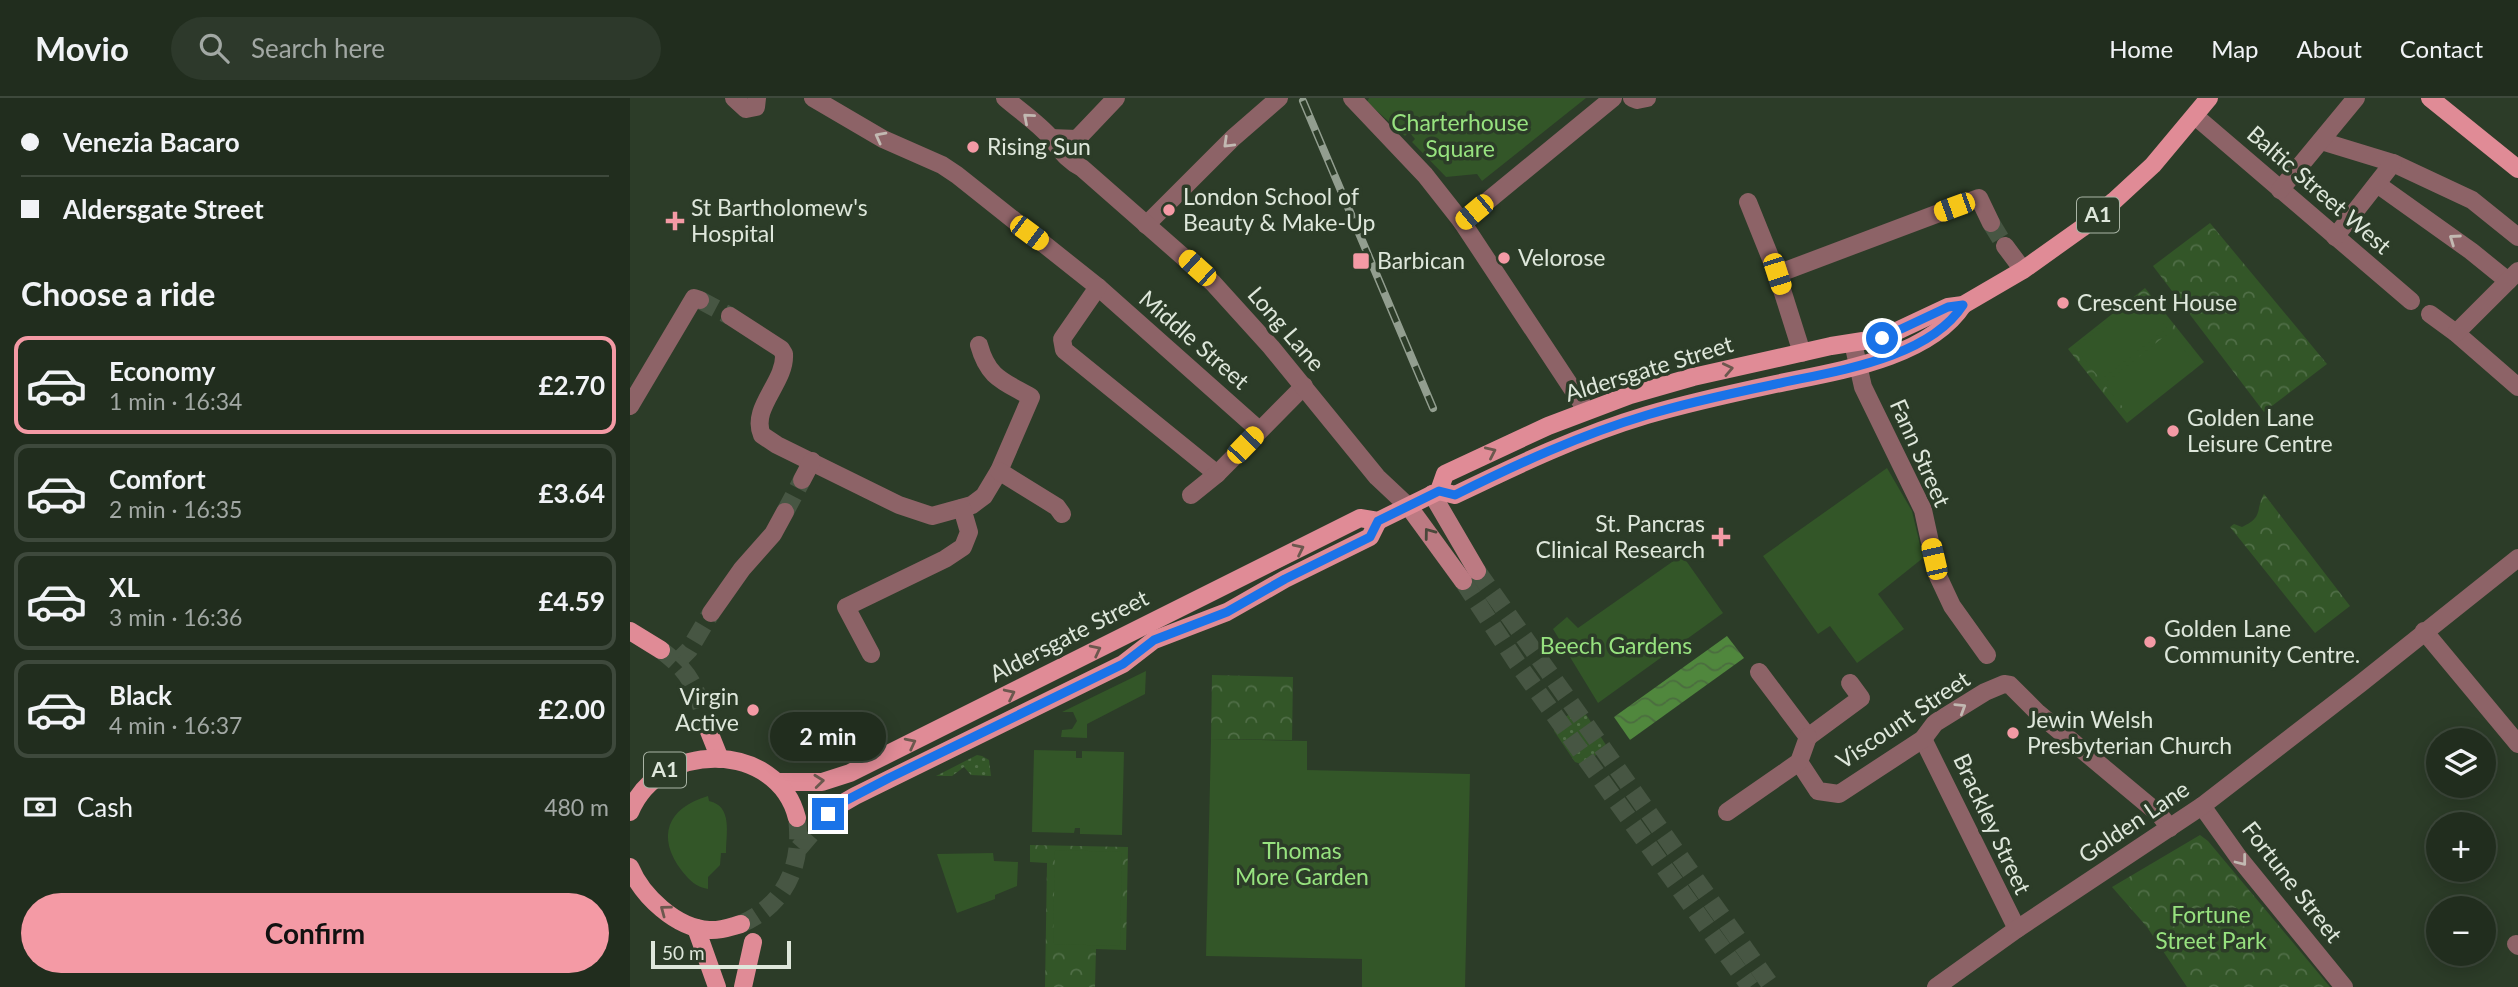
<!DOCTYPE html>
<html lang="en">
<head>
<meta charset="utf-8">
<style>
	:root { --surface:#212d1e; --page:#2d392b; --text:#f1f3f6; --muted:#a2a8a4; --line:#3e493c; --accent:#f49aa5 }
	body { margin:0; font-family:Lato,sans-serif; background:var(--page); color:var(--text); height:100vh; display:flex; flex-direction:column; font-size:26px; white-space:nowrap }
	* { box-sizing:border-box; margin:0 }
	p { font-size:23px; color:var(--muted) }
	.icon { flex:none; width:38px; height:38px; fill:none; stroke:currentColor; stroke-width:2; stroke-linecap:round; stroke-linejoin:round }
	.map { position:relative; flex:1; overflow:hidden }
	.side { display:flex; flex-direction:column; background:var(--surface); width:630px }
	.side>* { flex:none }
	.guide { display:grid; align-content:center; height:154px; padding:0 21px; background:var(--surface) }
	.controls { position:absolute; left:1796px; top:630px; display:grid; gap:14px }
	.controls a { display:grid; place-items:center; width:70px; height:70px; border-radius:50%; background:var(--surface); box-shadow:0 4px 18px #0003,0 0 0 2px var(--line); font-size:35px }
	.scale { position:absolute; left:21px; bottom:18px; width:140px; box-sizing:border-box; padding-left:7px; border:4px solid #dee7db; border-top:0; font-size:19px; line-height:24px; white-space:nowrap; color:#dee7db; -webkit-text-stroke:5px #2c3c28; paint-order:stroke }
	.end { position:absolute; width:32px; height:32px; margin:-16px; border:9px solid #1a73e8; background:#fff; box-shadow:0 0 0 4px #fff }
	.from { border-radius:50% }
	.bubble { position:absolute; height:49px; border-radius:24px; background:var(--surface); box-shadow:0 4px 18px #0003,0 0 0 2px var(--line); font-size:23px; font-weight:700; line-height:49px; text-align:center }
	.car { position:absolute; width:21px; height:42px; margin:-21px -10px; border-radius:9px; box-shadow:0 0 5px 2px #0007; background:linear-gradient(#f5c518 24%,#345 0 40%,#f5c518 0 76%,#345 0 86%,#f5c518 0) }
	.guide b { display:flex; align-items:center; gap:24px; height:66px; font-size:26px }
	.guide b+b { border-top:2px solid var(--line) }
	.guide i { width:18px; height:18px; background:var(--text) }
	ul { padding:0; list-style:none }
	li { display:flex; align-items:center; gap:21px; height:98px; margin:0 14px 10px; padding:0 7px; border:4px solid var(--line); border-radius:14px }
	li div { flex:1 }
	li b { display:block; font-size:26px }
	li em { font-style:normal; font-weight:700 }
	li.selected { border-color:var(--accent) }
	li>.icon { width:63px; height:63px; stroke-width:1.5 }
	h2 { padding:0 21px; font-size:32px; line-height:84px }
	.pay { display:flex; align-items:center; gap:18px; height:77px; padding:0 21px; font-size:26px }
	.pay p { margin-inline-start:auto }
	.cta { display:flex; gap:14px; margin-top:auto; padding:14px 21px }
	.cta a { flex:1; height:80px; border-radius:42px; background:var(--accent); color:#111; font-size:28px; font-weight:700; line-height:80px; text-align:center }
	header { display:flex; align-items:center; gap:42px; box-sizing:border-box; height:98px; padding:0 35px; background:var(--surface); border-bottom:2px solid var(--line) }
	header strong { font-size:33px }
	nav { display:flex; gap:38px; margin-inline-start:auto; font-size:24px }
	.search { width:490px; height:63px; background:var(--page); display:flex; align-items:center; gap:18px; box-sizing:border-box; padding:0 24px; border-radius:38px; color:var(--muted); font-size:26px }
	main { display:flex; flex:1; min-height:0 }
	.map>svg:first-child { display:block }
</style>
</head>
<body>
<header>
<strong>Movio</strong>
<div class="search"><svg class="icon" aria-label="search" viewBox="0 0 24 24"><circle cx="10" cy="10" r="6"/><path d="M15 15l6 6"/></svg>Search here</div>
<nav><a>Home</a><a>Map</a><a>About</a><a>Contact</a></nav>
</header>
<main>
<section class="side">
<div class="guide">
<b><i class="from"></i>Venezia Bacaro</b>
<b><i></i>Aldersgate Street</b>
</div>
<h2>Choose a ride</h2>
<ul>
<li class="selected"><svg class="icon" aria-label="car" viewBox="0 0 24 24"><path d="M5 17H2v-5l4-1 3-4h7l3 4 3 1v5h-3M9 17h6M6 11h13"/><circle cx="7" cy="17" r="2"/><circle cx="17" cy="17" r="2"/></svg><div><b>Economy</b><p>1 min · 16:34</p></div><em>£2.70</em></li>
<li><svg class="icon" aria-label="car" viewBox="0 0 24 24"><path d="M5 17H2v-5l4-1 3-4h7l3 4 3 1v5h-3M9 17h6M6 11h13"/><circle cx="7" cy="17" r="2"/><circle cx="17" cy="17" r="2"/></svg><div><b>Comfort</b><p>2 min · 16:35</p></div><em>£3.64</em></li>
<li><svg class="icon" aria-label="car" viewBox="0 0 24 24"><path d="M5 17H2v-5l4-1 3-4h7l3 4 3 1v5h-3M9 17h6M6 11h13"/><circle cx="7" cy="17" r="2"/><circle cx="17" cy="17" r="2"/></svg><div><b>XL</b><p>3 min · 16:36</p></div><em>£4.59</em></li>
<li><svg class="icon" aria-label="car" viewBox="0 0 24 24"><path d="M5 17H2v-5l4-1 3-4h7l3 4 3 1v5h-3M9 17h6M6 11h13"/><circle cx="7" cy="17" r="2"/><circle cx="17" cy="17" r="2"/></svg><div><b>Black</b><p>4 min · 16:37</p></div><em>£2.00</em></li>
</ul>
<div class="pay"><svg class="icon" aria-label="cash" viewBox="0 0 24 24"><path d="M3 7h18v10H3z"/><circle cx="12" cy="12" r="2"/></svg>Cash<p>480 m</p></div>
<div class="cta"><a>Confirm</a></div>
</section>
<div class="map">
<svg width="1888" height="889" viewBox="0 0 1888 889">
	<defs>
		<pattern id="grass-dots" width="8" height="8" patternUnits="userSpaceOnUse" patternTransform="scale(1.75)"><rect width="8" height="8" fill="#335628"/><path d="M2 2h.1M6 6h.1" fill="none" stroke="#506e47" stroke-width="1.8" stroke-linecap="round"/></pattern>
		<pattern id="park-crowns" width="20" height="18" patternUnits="userSpaceOnUse" patternTransform="scale(1.75)"><rect width="20" height="18" fill="#335628"/><path d="M2 6a3 3 0 1 1 6 0M12 15a3 3 0 1 1 6 0" fill="none" stroke="#506e47"/></pattern>
		<pattern id="water-waves" width="16" height="10" patternUnits="userSpaceOnUse" patternTransform="scale(1.75)"><rect width="16" height="10" fill="#50873d"/><path d="M0 5q4-4 8 0t8 0" fill="none" stroke="#4b6d3f"/></pattern>
	</defs>
	<rect width="100%" height="100%" fill="#2c3c28"/>
	<g fill="url(#grass-dots)">
		<path d="M 950,612 L 955,615 L 976,647 L 973,653 L 951,666 L 945,664 L 924,633 C 926,623 941,614 950,612 Z"/>
		<polygon points="347,657 352,658 359,662 361,678 341,677 334,669 322,678 306,678"/>
	</g>
	<g fill="url(#park-crowns)">
		<polygon points="1580,125 1697,266 1634,314 1523,168"/>
		<polygon points="1515,190 1574,264 1497,325 1438,251"/>
		<path d="M 1634,396 L 1720,508 L 1685,535 L 1600,429 L 1604,426 L 1612,429 C 1634,419 1625,412 1634,396 Z"/>
		<polygon points="582,577 663,579 662,642 581,641"/>
		<polygon points="1570,737 1578,743 1700,889 1557,889 1517,829 1482,789"/>
		<polygon points="400,747 498,749 496,852 466,851 465,889 415,889 417,765 400,764"/>
	</g>
	<g fill="#335628">
		<polygon points="739,0 956,0 852,83 847,76 816,79 782,44 785,41 779,34 775,38 737,4"/>
		<polygon points="1511,197 1537,230 1471,282 1445,249"/>
		<polygon points="1540,234 1566,267 1501,319 1474,286"/>
		<polygon points="1257,370 1282,413 1293,460 1248,496 1274,531 1227,565 1200,528 1188,536 1133,458"/>
		<polygon points="1052,457 1093,515 968,605 923,531 937,519 948,530"/>
		<polygon points="516,573 515,596 457,626 457,640 431,639 432,632 442,631 447,623 443,614 432,614"/>
		<polygon points="581,641 677,643 677,672 840,676 835,889 732,889 732,861 576,858"/>
		<polygon points="404,652 446,653 446,660 452,660 452,653 494,654 492,737 450,736 450,730 445,730 444,735 402,734"/>
		<path d="M 78,698 L 79,703 C 103,708 96,736 96,755 L 91,755 L 90,767 L 78,779 L 78,791 C 66,789 60,783 52,773 C 26,739 37,710 78,698 Z"/>
		<polygon points="425,752 492,754 490,848 423,846"/>
		<polygon points="363,755 364,763 388,764 387,788 365,797 365,801 327,815 307,756"/>
	</g>
	<polygon fill="url(#water-waves)" points="1097,538 1114,560 1000,642 984,619"/>
	<g fill="none" stroke-linecap="round" stroke-linejoin="round">
		<g stroke="#475643" stroke-width="18" stroke-dasharray="18 9" stroke-linecap="butt">
			<polyline points="1361,125 1375,148"/>
			<polyline points="70,202 100,218"/>
			<polyline points="155,414 172,382"/>
			<polyline points="47,564 59,552 81,515"/>
		</g>
		<g stroke="#475643" stroke-width="18" stroke-dasharray="18 9" stroke-linecap="butt">
			<polyline points="847,473 1142,889"/>
			<polyline points="833,483 887,565 1120,889"/>
		</g>
		<g stroke="#475643" stroke-width="18" stroke-dasharray="18 9" stroke-linecap="butt">
			<path d="M 31,552 C 65,578 66,592 78,631"/>
			<polyline points="169,750 194,721"/>
			<path d="M 111,826 C 156,806 173,767 167,720"/>
		</g>
		<g stroke="#8d6367" stroke-width="18">
			<polyline points="104,0 116,11 126,9 127,0"/>
			<polyline points="183,0 253,41 312,67 327,77 468,189 629,332"/>
			<polyline points="1002,0 1007,2 1017,0"/>
			<polyline points="1565,18 1781,203"/>
			<polyline points="1691,43 1763,65 1842,102 1888,139"/>
			<polyline points="1747,86 1841,153 1878,183"/>
			<polyline points="1650,92 1726,0"/>
			<polyline points="1118,104 1147,176 1172,255"/>
			<polyline points="832,124 983,0"/>
			<polyline points="516,127 603,40 649,0"/>
			<polyline points="1705,139 1763,65"/>
			<polyline points="1375,148 1393,172"/>
			<polyline points="1147,176 1349,100 1361,125"/>
			<polyline points="468,189 432,241 434,252 587,376"/>
			<polyline points="1800,216 1826,235 1888,289"/>
			<path d="M 100,218 L 151,251 L 154,256 C 156,284 120,310 132,337 L 147,347 L 269,407 L 302,418 L 342,407 L 354,398 L 369,373 L 401,299 C 373,283 358,280 349,247"/>
			<polyline points="1826,235 1888,173"/>
			<polyline points="1223,245 1233,289 1293,412 1307,476 1322,508 1357,557"/>
			<polyline points="0,308 64,200 70,202"/>
			<polyline points="369,373 427,409 432,416"/>
			<polyline points="172,382 182,363"/>
			<polyline points="561,397 587,376 674,288"/>
			<polyline points="81,515 112,471 143,436 155,414"/>
			<polyline points="1794,533 1888,646"/>
			<polyline points="241,556 216,509 315,461 333,449 339,434 332,410"/>
			<polyline points="1129,574 1178,639"/>
			<polyline points="1178,639 1231,600 1220,585"/>
			<polyline points="1293,641 1387,831"/>
			<polyline points="1169,664 1188,693 1209,696 1293,641 1305,625 1355,594 1374,586 1380,587 1408,615 1529,716 1540,730"/>
			<polyline points="1572,708 1609,760 1714,889"/>
			<polyline points="1097,714 1169,664 1178,639"/>
			<polyline points="1886,846 1888,848"/>
		</g>
		<g stroke="#8d6367" stroke-width="18">
			<path d="M 375,0 C 390,13 408,25 421,40 C 431,52 436,62 452,70 L 583,185 L 641,249 L 747,379 L 779,409"/>
			<polyline points="722,0 795,77 832,124 951,304 954,313"/>
			<polyline points="420,40 447,41 486,0"/>
			<polyline points="1306,889 1387,831 1572,708 1730,586 1888,460"/>
		</g>
		<g stroke="#bc7a82" stroke-width="18">
			<polyline points="802,396 847,473"/>
			<polyline points="779,409 833,483"/>
		</g>
		<g stroke="#e08b96" stroke-width="18">
			<polyline points="1800,0 1888,71"/>
			<path d="M 809,393 L 825,397 C 887,367 950,337 1017,317 C 1058,305 1099,296 1141,287 C 1201,274 1297,262 1333,207"/>
			<polyline points="0,533 31,552"/>
			<polyline points="78,631 90,661"/>
			<polyline points="148,684 192,684 220,675 730,420 748,423 809,393 815,376 918,328 1000,297 1063,279 1201,248 1252,240 1318,209 1333,207 1393,172 1452,130 1484,103 1523,67 1579,0"/>
			<path d="M 0,714 C 30,641 148,643 167,720"/>
			<polyline points="194,721 206,709 225,698 493,566 524,542 597,514 655,481 734,442 740,439 748,423"/>
			<path d="M 0,769 C 12,798 46,830 79,832 C 90,833 100,829 111,826"/>
			<polyline points="66,830 87,889"/>
			<polyline points="113,889 123,844"/>
		</g>
		<g stroke="#929e8f" stroke-width="8">
			<polyline id="rail" points="673,3 803,310"/>
		</g>
		<use href="#rail" stroke="#2c3c28" stroke-width="5" stroke-dasharray="16" stroke-linecap="butt"/>
	</g>
	<defs><path id="oneway-chevron" d="M-2-3.5L2.5 0L-2 3.5" fill="none" stroke-width="1.6" stroke-linecap="round" stroke-linejoin="round" transform="scale(1.75)"/></defs>
	<g stroke="#c2b9b2">
		<use href="#oneway-chevron" transform="translate(398 20) rotate(-139)"/>
		<use href="#oneway-chevron" transform="translate(250 39) rotate(-152)"/>
		<use href="#oneway-chevron" transform="translate(598 45) rotate(136)"/>
		<use href="#oneway-chevron" transform="translate(1824 141) rotate(-145)"/>
		<use href="#oneway-chevron" transform="translate(1331 610) rotate(-32)"/>
		<use href="#oneway-chevron" transform="translate(1612 763) rotate(52)"/>
	</g>
	<g stroke="#6b584e">
		<use href="#oneway-chevron" transform="translate(1098 271) rotate(-12)"/>
		<use href="#oneway-chevron" transform="translate(861 354) rotate(-25)"/>
		<use href="#oneway-chevron" transform="translate(669 451) rotate(-26)"/>
		<use href="#oneway-chevron" transform="translate(466 552) rotate(-27)"/>
		<use href="#oneway-chevron" transform="translate(380 596) rotate(-26)"/>
		<use href="#oneway-chevron" transform="translate(281 645) rotate(-27)"/>
		<use href="#oneway-chevron" transform="translate(189 683) rotate(-6)"/>
		<use href="#oneway-chevron" transform="translate(35 812) rotate(-143)"/>
	</g>
	<use stroke="#49483a" href="#oneway-chevron" transform="translate(799 435) rotate(-127)"/>
	<g fill="none" stroke-linecap="round" stroke-linejoin="round">
		<path stroke="#1a73e8" stroke-width="9" d="M 198,716 L 215,703 L 259,680 L 493,566 L 524,542 L 597,514 L 655,481 L 734,442 L 740,439 L 748,423 L 809,393 L 825,397 C 887,366 950,337 1017,317 C 1059,304 1103,295 1146,286 C 1205,273 1298,261 1333,207 L 1318,209 L 1252,240"/>
	</g>
	<g fill="#f49aa5" stroke="#2c3c28" stroke-width="2.5">
		<circle cx="343" cy="49" r="7"/>
		<circle cx="539" cy="112" r="7"/>
		<path d="M41.5 112.5h7v7h7v7h-7v7h-7v-7h-7v-7h7z"/>
		<circle cx="874" cy="160" r="7"/>
		<rect x="722" y="154" width="18" height="18" rx="3.5"/>
		<circle cx="1433" cy="205" r="7"/>
		<circle cx="1543" cy="333" r="7"/>
		<path d="M1087.5 428.5h7v7h7v7h-7v7h-7v-7h-7v-7h7z"/>
		<circle cx="1520" cy="544" r="7"/>
		<circle cx="123" cy="612" r="7"/>
		<circle cx="1383" cy="635" r="7"/>
	</g>
	<g text-anchor="middle" stroke-width="7" stroke-linejoin="round" paint-order="stroke">
		<g fill="#2c3c28" stroke="#a9b4a5" stroke-width="2">
			<rect x="1447" y="99.5" width="42" height="35" rx="5"/>
			<rect x="14" y="654.5" width="42" height="35" rx="5"/>
		</g>
		<g font-size="21" font-weight="bold" fill="#dee7db">
			<text x="1468" y="124">A1</text>
			<text x="35" y="679">A1</text>
		</g>
		<g font-size="23" fill="#97e27f" stroke="#2c3c28">
			<text x="830" y="33">Charterhouse<tspan x="830" dy="26">Square</tspan></text>
			<text x="986" y="556">Beech Gardens</text>
			<text x="672" y="761">Thomas<tspan x="672" dy="26">More Garden</tspan></text>
			<text x="1581" y="825">Fortune<tspan x="1581" dy="26">Street Park</tspan></text>
		</g>
		<g font-size="23" fill="#dee7db" stroke="#2c3c28" text-anchor="start">
			<text x="357" y="57">Rising Sun</text>
			<text x="553" y="107">London School of<tspan x="553" dy="26">Beauty &amp; Make-Up</tspan></text>
			<text x="61" y="118">St Bartholomew's<tspan x="61" dy="26">Hospital</tspan></text>
			<text x="888" y="168">Velorose</text>
			<text x="747" y="171">Barbican</text>
			<text x="1447" y="213">Crescent House</text>
			<text x="1557" y="328">Golden Lane<tspan x="1557" dy="26">Leisure Centre</tspan></text>
			<text x="1075" y="434" text-anchor="end">St. Pancras<tspan x="1075" dy="26">Clinical Research</tspan></text>
			<text x="1534" y="539">Golden Lane<tspan x="1534" dy="26">Community Centre.</tspan></text>
			<text x="109" y="607" text-anchor="end">Virgin<tspan x="109" dy="26">Active</tspan></text>
			<text x="1397" y="630">Jewin Welsh<tspan x="1397" dy="26">Presbyterian Church</tspan></text>
		</g>
		<g font-size="23" fill="#dee7db" stroke="#2c3c28">
			<text transform="translate(1689 92) rotate(41)" y="8">Baltic Street West</text>
			<text transform="translate(656 231) rotate(49)" y="8">Long Lane</text>
			<text transform="translate(564 242) rotate(41)" y="8">Middle Street</text>
			<text transform="translate(1019 271) rotate(-17)" y="8">Aldersgate Street</text>
			<text transform="translate(1290 355) rotate(66)" y="8">Fann Street</text>
			<text transform="translate(439 538) rotate(-27)" y="8">Aldersgate Street</text>
			<text transform="translate(1273 622) rotate(-34)" y="8">Viscount Street</text>
			<text transform="translate(1504 724) rotate(-34)" y="8">Golden Lane</text>
			<text transform="translate(1362 726) rotate(65)" y="8">Brackley Street</text>
			<text transform="translate(1662 784) rotate(52)" y="8">Fortune Street</text>
		</g>
	</g>
</svg>
<div class="controls">
<a><svg class="icon" aria-label="layers" viewBox="0 0 24 24"><path d="M12 4l9 5-9 5-9-5zM3 14l9 5 9-5"/></svg></a>
<a>+</a>
<a>−</a>
</div>
<div class="scale">50 m</div>
<i class="end from" style="left:1252px;top:240px"></i>
<i class="end" style="left:198px;top:716px"></i>
<div class="bubble" style="left:140px;top:614px;width:116px">2 min</div>
<i class="car" style="left:1324px;top:109px;rotate:250deg"></i>
<i class="car" style="left:844px;top:114px;rotate:230deg"></i>
<i class="car" style="left:399px;top:135px;rotate:127deg"></i>
<i class="car" style="left:567px;top:170px;rotate:312deg"></i>
<i class="car" style="left:1147px;top:176px;rotate:162deg"></i>
<i class="car" style="left:615px;top:347px;rotate:44deg"></i>
<i class="car" style="left:1304px;top:461px;rotate:347deg"></i>
</div>
</main>
</body>
</html>
